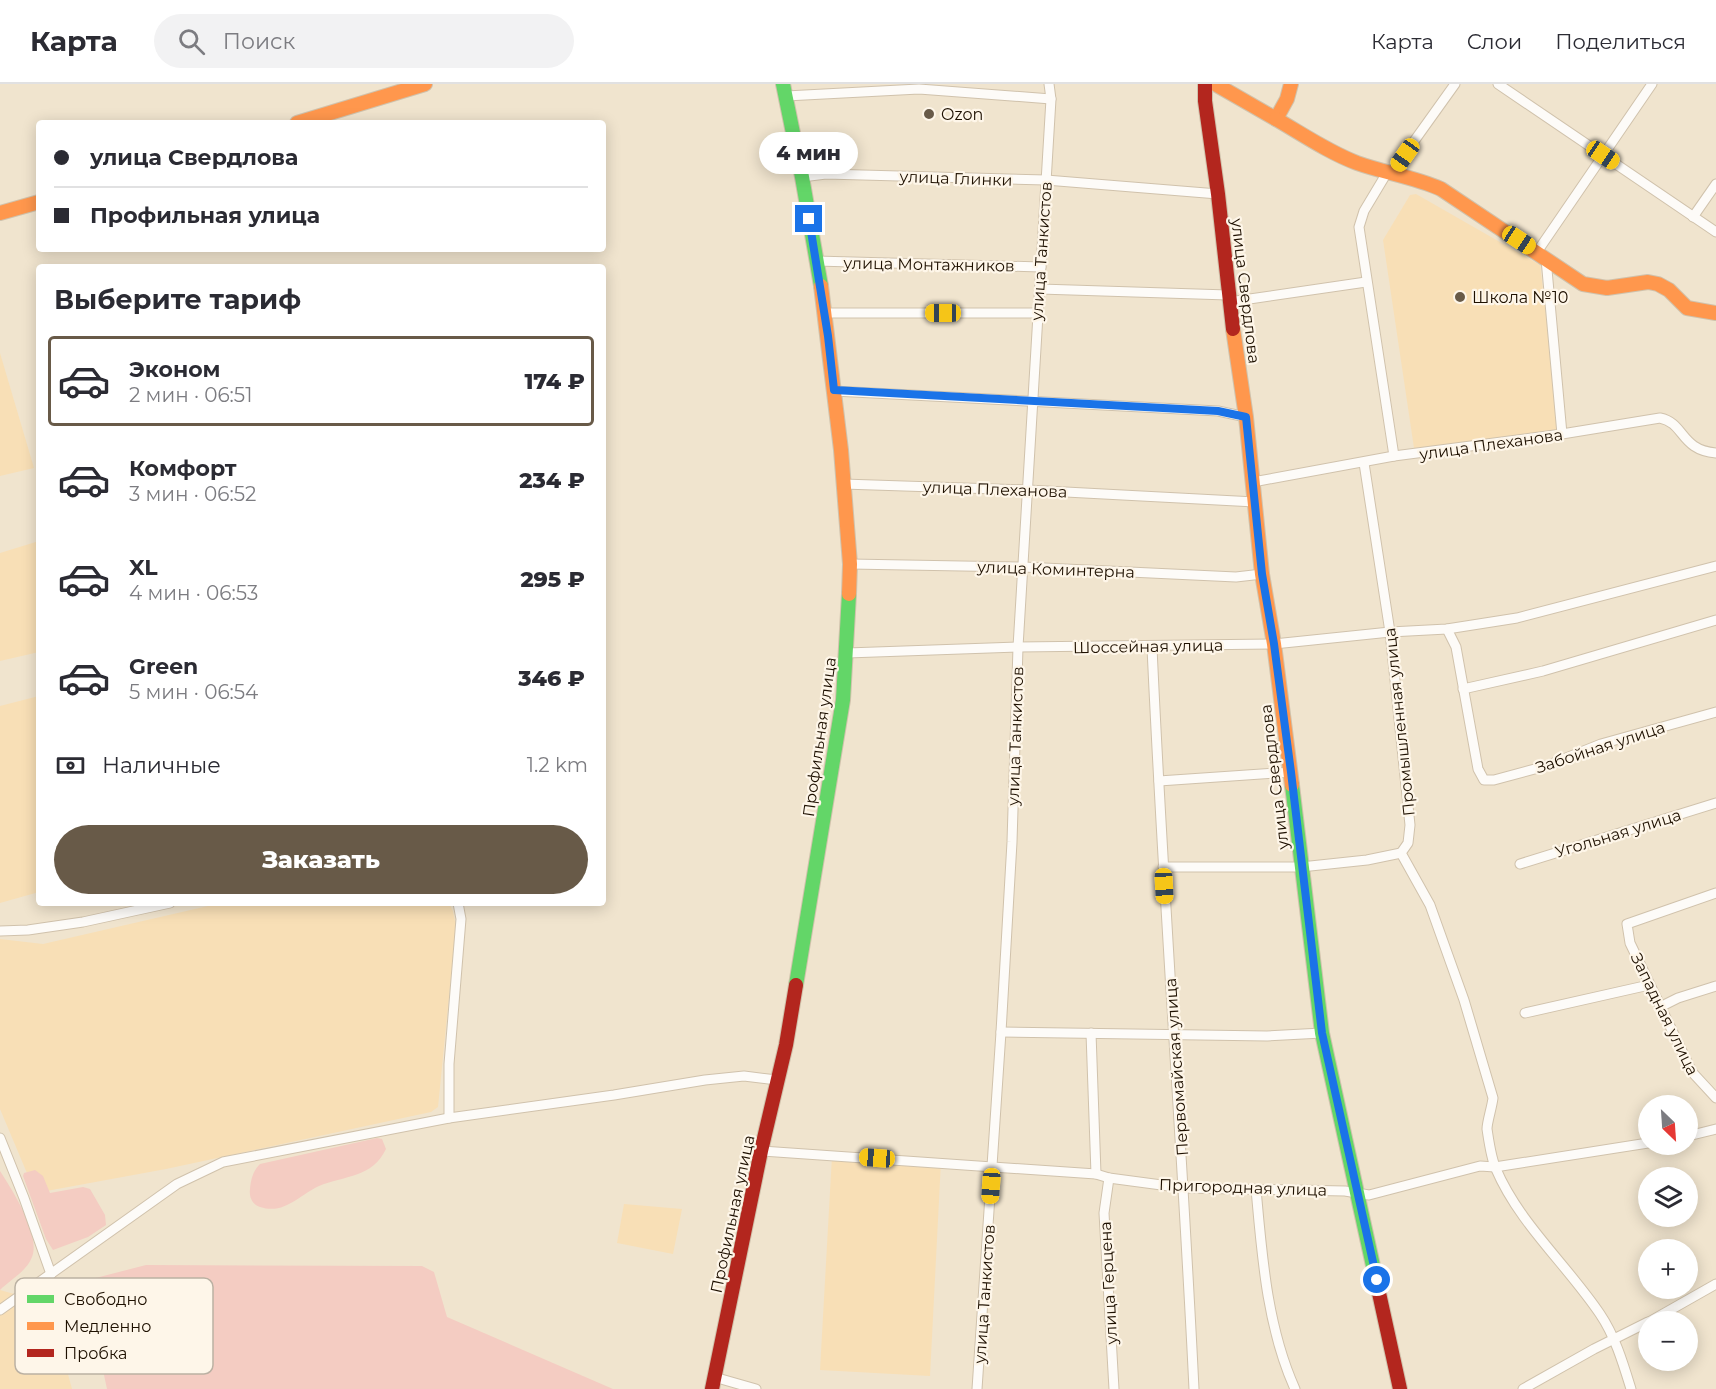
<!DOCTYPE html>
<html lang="ru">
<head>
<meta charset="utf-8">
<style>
	:root { --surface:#fff; --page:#f2f2f3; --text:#2b2b33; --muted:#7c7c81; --line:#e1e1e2; --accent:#685a48 }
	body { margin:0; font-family:Montserrat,sans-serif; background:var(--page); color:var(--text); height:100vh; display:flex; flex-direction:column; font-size:22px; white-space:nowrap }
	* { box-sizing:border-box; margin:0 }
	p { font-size:20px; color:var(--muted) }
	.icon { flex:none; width:33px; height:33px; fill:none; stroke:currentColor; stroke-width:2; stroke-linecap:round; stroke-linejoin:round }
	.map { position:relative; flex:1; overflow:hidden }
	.side { position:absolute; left:36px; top:180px; width:570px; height:642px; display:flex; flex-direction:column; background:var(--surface); border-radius:6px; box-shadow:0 3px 15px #0003 }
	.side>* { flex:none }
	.banner { position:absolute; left:36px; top:36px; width:570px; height:132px; border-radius:6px; box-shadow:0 3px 15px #0003; display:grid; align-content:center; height:132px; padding:0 18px; background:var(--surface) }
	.needle { width:39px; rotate:155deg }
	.controls { position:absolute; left:1638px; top:1011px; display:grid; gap:12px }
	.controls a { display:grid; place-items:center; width:60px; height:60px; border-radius:50%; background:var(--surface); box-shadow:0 3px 15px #0003; font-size:30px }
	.end { position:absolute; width:27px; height:27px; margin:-14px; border:8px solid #1a73e8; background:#fff; box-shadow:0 0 0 3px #fff }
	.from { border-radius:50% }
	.bubble { position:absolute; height:42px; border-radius:21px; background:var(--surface); box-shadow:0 3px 15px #0003; font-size:20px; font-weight:800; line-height:42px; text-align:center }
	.car { position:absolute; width:18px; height:36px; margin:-18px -9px; border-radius:8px; box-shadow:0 0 4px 2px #0007; background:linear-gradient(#f5c518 24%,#345 0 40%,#f5c518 0 76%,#345 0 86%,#f5c518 0) }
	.banner b { display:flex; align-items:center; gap:21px; height:57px; font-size:22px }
	.banner b+b { border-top:2px solid var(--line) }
	.banner i { width:15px; height:15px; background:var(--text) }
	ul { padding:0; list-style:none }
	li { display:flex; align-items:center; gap:18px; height:90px; margin:0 12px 9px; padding:0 6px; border:3px solid transparent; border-radius:6px }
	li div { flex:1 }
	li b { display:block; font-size:22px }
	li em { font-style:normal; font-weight:800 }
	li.active { border-color:var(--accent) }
	li>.icon { width:54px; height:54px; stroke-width:1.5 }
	h2 { padding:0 18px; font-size:27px; line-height:72px }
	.pay { display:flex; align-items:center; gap:15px; height:66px; padding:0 18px; font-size:22px }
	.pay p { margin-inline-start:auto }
	.action { display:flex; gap:12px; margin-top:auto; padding:12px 18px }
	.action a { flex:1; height:69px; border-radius:36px; background:var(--accent); color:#fff; font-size:24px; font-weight:800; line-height:69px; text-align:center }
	header { display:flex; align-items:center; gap:36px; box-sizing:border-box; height:84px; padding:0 30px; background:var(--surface); border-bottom:2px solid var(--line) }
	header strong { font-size:28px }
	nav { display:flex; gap:33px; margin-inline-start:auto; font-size:21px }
	.search { width:420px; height:54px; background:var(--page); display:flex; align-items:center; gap:15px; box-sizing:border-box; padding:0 21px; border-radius:33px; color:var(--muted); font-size:22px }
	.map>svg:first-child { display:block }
</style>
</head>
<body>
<header>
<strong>Карта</strong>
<div class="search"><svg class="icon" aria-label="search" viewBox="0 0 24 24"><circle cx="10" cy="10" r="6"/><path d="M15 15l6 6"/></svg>Поиск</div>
<nav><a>Карта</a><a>Слои</a><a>Поделиться</a></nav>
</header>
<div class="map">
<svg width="1716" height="1305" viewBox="0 0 1716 1305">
	<rect width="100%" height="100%" fill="#f0e4ce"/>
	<g fill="#f8dfb6">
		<polygon points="1416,110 1540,181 1560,347 1414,364 1383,156 1410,111"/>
		<polygon points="0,269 34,384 0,392"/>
		<polygon points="39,457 39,568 0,577 0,469"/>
		<polygon points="39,612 39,808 0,819 0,622"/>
		<polygon points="221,819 449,819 453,827 456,843 438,1023 431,1028 166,1085 41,1108 32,1101 0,1025 0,855 43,860"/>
		<polygon points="832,1072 941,1077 930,1292 820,1286"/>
		<polygon points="624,1120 682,1125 673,1170 617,1159"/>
		<polygon points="0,1206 49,1220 72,1305 0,1305"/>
	</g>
	<g fill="#f4ccc2">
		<path d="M 377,1054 L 382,1055 L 386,1065 C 372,1094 346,1091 319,1102 C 299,1111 285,1131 260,1123 C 252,1120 249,1113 250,1105 C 251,1095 253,1087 260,1080 Z"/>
		<polygon points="35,1086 43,1092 50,1109 83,1103 90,1105 105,1131 106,1141 88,1153 53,1166 46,1155 23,1092 24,1089"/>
		<path d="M 0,1087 C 12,1106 41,1150 32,1173 C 27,1187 10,1196 0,1206 Z"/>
		<polygon points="146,1181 422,1182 434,1188 447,1233 613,1305 107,1305 84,1197"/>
	</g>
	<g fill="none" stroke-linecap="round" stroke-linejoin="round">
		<g stroke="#d0c2ac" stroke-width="11">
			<g id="street">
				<polyline points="1498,0 1716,148"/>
				<polyline points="786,12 919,5 1051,15"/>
				<polyline points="1388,87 1364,127 1359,143 1394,372"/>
				<polyline points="1392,88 1455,0"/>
				<polyline points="802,93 826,90 1046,96 1218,110"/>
				<polyline points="1693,133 1716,100"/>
				<polyline points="1537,168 1652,0"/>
				<polyline points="1546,175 1562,350"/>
				<polyline points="816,177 1041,183"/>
				<polyline points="1040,205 1228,211"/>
				<polyline points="1229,218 1366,198"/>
				<polyline points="825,229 1038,229"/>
				<polyline points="834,307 1218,327 1246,333"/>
				<path d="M 1364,379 L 1390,548 L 1410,741 L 1408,759 L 1401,769 L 1430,821 L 1464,916 L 1493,1014 C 1492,1023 1487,1038 1487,1045 C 1489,1058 1491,1074 1496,1085 C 1519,1139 1567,1181 1600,1230 C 1615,1252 1623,1279 1631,1305"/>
				<path d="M 1253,398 L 1394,372 L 1562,350 L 1660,334 C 1685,339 1680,366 1716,369"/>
				<polyline points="843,400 1028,406 1255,418"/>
				<polyline points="850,480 1023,483 1236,493 1262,490"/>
				<polyline points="1447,545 1456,563 1478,685 1484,696 1494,696 1546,682 1601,660 1716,628"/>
				<path d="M 1152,563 C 1163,810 1182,1057 1194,1305"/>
				<polyline points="847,569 1018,563 1274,560 1390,548 1447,545 1517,534 1716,482"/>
				<polyline points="1463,605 1543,587 1716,536"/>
				<polyline points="1159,697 1291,688"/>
				<polyline points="1520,780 1716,719"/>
				<polyline points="1163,783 1301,783 1367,776 1401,769"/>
				<polyline points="1716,809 1627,840 1630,859 1692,988 1716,1014"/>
				<polyline points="0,847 28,846 83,838 170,819"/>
				<polyline points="1660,923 1678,914 1716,902"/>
				<polyline points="1525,929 1649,901"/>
				<polyline points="1001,948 1267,952 1322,949"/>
				<polyline points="1091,949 1096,1090"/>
				<polyline points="449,1034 449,980 461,835 458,819"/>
				<polyline points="1688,1052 1716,1045"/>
				<polyline points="0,1054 24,1114 51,1190"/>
				<polyline points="761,1067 1096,1090 1109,1094 1184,1104 1345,1107 1369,1111 1480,1082 1495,1083 1648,1059"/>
				<polyline points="1109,1094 1104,1129 1114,1305"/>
				<path d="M 1256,1105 C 1262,1172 1267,1243 1295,1305"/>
				<polyline points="0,1226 177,1100 223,1078 449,1034 614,1011 705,996 744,992 777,996"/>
				<polyline points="1649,1238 1716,1200"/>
				<polyline points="714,1293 756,1305"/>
				<polyline points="977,1305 1001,948 1012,758 1018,563 1051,15 1049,0"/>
				<polyline points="1523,1305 1594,1265 1648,1238"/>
			</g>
		</g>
		<g stroke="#d0c2ac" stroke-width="16">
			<g id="fast">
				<polyline points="783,0 802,93 821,202"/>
				<polyline points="1292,701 1322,949 1379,1209"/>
				<polyline points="796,901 843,616 849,510"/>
			</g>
		</g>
		<g stroke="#d0c2ac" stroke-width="16">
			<g id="slow">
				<polyline points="1215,0 1276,35 1287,15 1291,0"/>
				<path d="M 1276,35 C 1302,50 1328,68 1357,79 C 1385,89 1414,93 1441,105 L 1583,200 L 1607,204 L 1648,198 L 1658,200 L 1669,206 L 1687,224 L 1716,229"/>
				<polyline points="297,39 425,0"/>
				<polyline points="0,129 39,118"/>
				<polyline points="821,202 841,366 850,480 849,510"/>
				<polyline points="1233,245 1246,333 1262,490 1274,560 1292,701"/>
			</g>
		</g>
		<g stroke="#d0c2ac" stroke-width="16">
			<g id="jam">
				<polyline points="1205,0 1205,17 1218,110 1233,245"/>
				<polyline points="1379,1209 1400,1305"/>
				<polyline points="712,1305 761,1067 786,961 796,901"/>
			</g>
		</g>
		<use href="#street" stroke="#fdfbf8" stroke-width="9"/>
		<use href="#fast" stroke="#63d668" stroke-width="14"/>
		<use href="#slow" stroke="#ff974d" stroke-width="14"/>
		<use href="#jam" stroke="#b3261e" stroke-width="14"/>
	</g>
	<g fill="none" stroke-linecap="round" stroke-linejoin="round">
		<polyline stroke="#1a73e8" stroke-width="8" points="809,135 828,252 834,306 1218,327 1246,333 1262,490 1274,560 1291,688 1322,949 1377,1196"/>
	</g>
	<g fill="#685a48" stroke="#fef6e9" stroke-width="2">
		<circle cx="929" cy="30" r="6"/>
		<circle cx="1460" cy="213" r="6"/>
	</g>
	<g text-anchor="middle" stroke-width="4.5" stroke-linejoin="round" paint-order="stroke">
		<g font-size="16" fill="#1e1000" stroke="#fef6e9" text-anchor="start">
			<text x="941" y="36">Ozon</text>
			<text x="1472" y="219">Школа №10</text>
		</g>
		<g font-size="16" fill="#1e1000" stroke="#fef6e9">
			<text transform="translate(956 94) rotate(2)" y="6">улица Глинки</text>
			<text transform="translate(1041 167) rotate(-86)" y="6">улица Танкистов</text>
			<text transform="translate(929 180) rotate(1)" y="6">улица Монтажников</text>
			<text transform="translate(1246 207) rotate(83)" y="6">улица Свердлова</text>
			<text transform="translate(1491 360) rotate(-8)" y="6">улица Плеханова</text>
			<text transform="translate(995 405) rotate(2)" y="6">улица Плеханова</text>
			<text transform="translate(1056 485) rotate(2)" y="6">улица Коминтерна</text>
			<text transform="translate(1148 562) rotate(-1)" y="6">Шоссейная улица</text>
			<text transform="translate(1399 638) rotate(-96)" y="6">Промышленная улица</text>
			<text transform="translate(1015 652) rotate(-88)" y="6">улица Танкистов</text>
			<text transform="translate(819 653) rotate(-82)" y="6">Профильная улица</text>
			<text transform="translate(1600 663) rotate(-18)" y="6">Забойная улица</text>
			<text transform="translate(1274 693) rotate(-97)" y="6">улица Свердлова</text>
			<text transform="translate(1618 749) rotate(-17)" y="6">Угольная улица</text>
			<text transform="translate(1665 930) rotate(64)" y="6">Западная улица</text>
			<text transform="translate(1176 983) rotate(-94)" y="6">Первомайская улица</text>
			<text transform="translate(1243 1103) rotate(2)" y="6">Пригородная улица</text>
			<text transform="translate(732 1130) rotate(-78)" y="6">Профильная улица</text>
			<text transform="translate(1108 1199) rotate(-93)" y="6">улица Герцена</text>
			<text transform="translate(984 1210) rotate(-86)" y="6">улица Танкистов</text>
		</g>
	</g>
	<rect x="15" y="1194" width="198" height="96" rx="9" fill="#fef6e9" stroke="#bbb1a3" stroke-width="1.5"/>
	<rect x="27" y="1211" width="27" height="8" fill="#63d668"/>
	<rect x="27" y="1238" width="27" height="8" fill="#ff974d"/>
	<rect x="27" y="1265" width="27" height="8" fill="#b3261e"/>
	<g font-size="16" fill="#1e1000">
		<text x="64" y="1221">Свободно</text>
		<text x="64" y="1248">Медленно</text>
		<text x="64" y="1275">Пробка</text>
	</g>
</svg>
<div class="controls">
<a><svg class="needle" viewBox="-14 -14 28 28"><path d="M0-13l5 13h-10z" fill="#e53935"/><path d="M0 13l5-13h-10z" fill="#7c7c81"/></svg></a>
<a><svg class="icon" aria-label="layers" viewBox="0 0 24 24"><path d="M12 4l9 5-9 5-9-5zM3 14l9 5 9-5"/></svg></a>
<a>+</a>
<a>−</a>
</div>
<i class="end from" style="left:1377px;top:1196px"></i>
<i class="end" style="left:809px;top:135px"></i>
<div class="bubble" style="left:759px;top:48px;width:99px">4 мин</div>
<i class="car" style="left:1405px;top:71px;rotate:215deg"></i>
<i class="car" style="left:1603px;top:71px;rotate:124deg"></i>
<i class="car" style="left:1519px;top:156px;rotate:123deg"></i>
<i class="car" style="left:943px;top:229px;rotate:270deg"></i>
<i class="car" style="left:1164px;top:802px;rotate:177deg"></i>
<i class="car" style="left:877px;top:1074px;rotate:274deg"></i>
<i class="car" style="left:991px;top:1102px;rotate:184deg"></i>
<div class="banner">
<b><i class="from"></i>улица Свердлова</b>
<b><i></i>Профильная улица</b>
</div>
<section class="side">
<h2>Выберите тариф</h2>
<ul>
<li class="active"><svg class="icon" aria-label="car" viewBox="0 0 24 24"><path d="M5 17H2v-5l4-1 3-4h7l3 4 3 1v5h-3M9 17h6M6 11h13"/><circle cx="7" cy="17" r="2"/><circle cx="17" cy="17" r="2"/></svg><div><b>Эконом</b><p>2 мин · 06:51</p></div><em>174 ₽</em></li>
<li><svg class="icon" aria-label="car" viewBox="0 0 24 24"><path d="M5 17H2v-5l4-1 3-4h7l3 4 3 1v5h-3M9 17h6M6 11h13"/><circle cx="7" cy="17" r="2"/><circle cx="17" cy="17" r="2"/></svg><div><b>Комфорт</b><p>3 мин · 06:52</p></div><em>234 ₽</em></li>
<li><svg class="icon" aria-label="car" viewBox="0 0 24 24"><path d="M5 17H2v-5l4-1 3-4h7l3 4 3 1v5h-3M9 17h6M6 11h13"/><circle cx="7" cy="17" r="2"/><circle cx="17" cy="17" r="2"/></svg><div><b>XL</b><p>4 мин · 06:53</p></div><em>295 ₽</em></li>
<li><svg class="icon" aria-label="car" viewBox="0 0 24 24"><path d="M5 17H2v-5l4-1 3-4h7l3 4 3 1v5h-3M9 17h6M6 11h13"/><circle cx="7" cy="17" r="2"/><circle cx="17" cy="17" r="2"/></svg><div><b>Green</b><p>5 мин · 06:54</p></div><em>346 ₽</em></li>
</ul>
<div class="pay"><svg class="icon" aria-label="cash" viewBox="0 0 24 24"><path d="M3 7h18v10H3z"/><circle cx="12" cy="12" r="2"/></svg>Наличные<p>1.2 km</p></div>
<div class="action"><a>Заказать</a></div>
</section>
</div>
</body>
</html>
